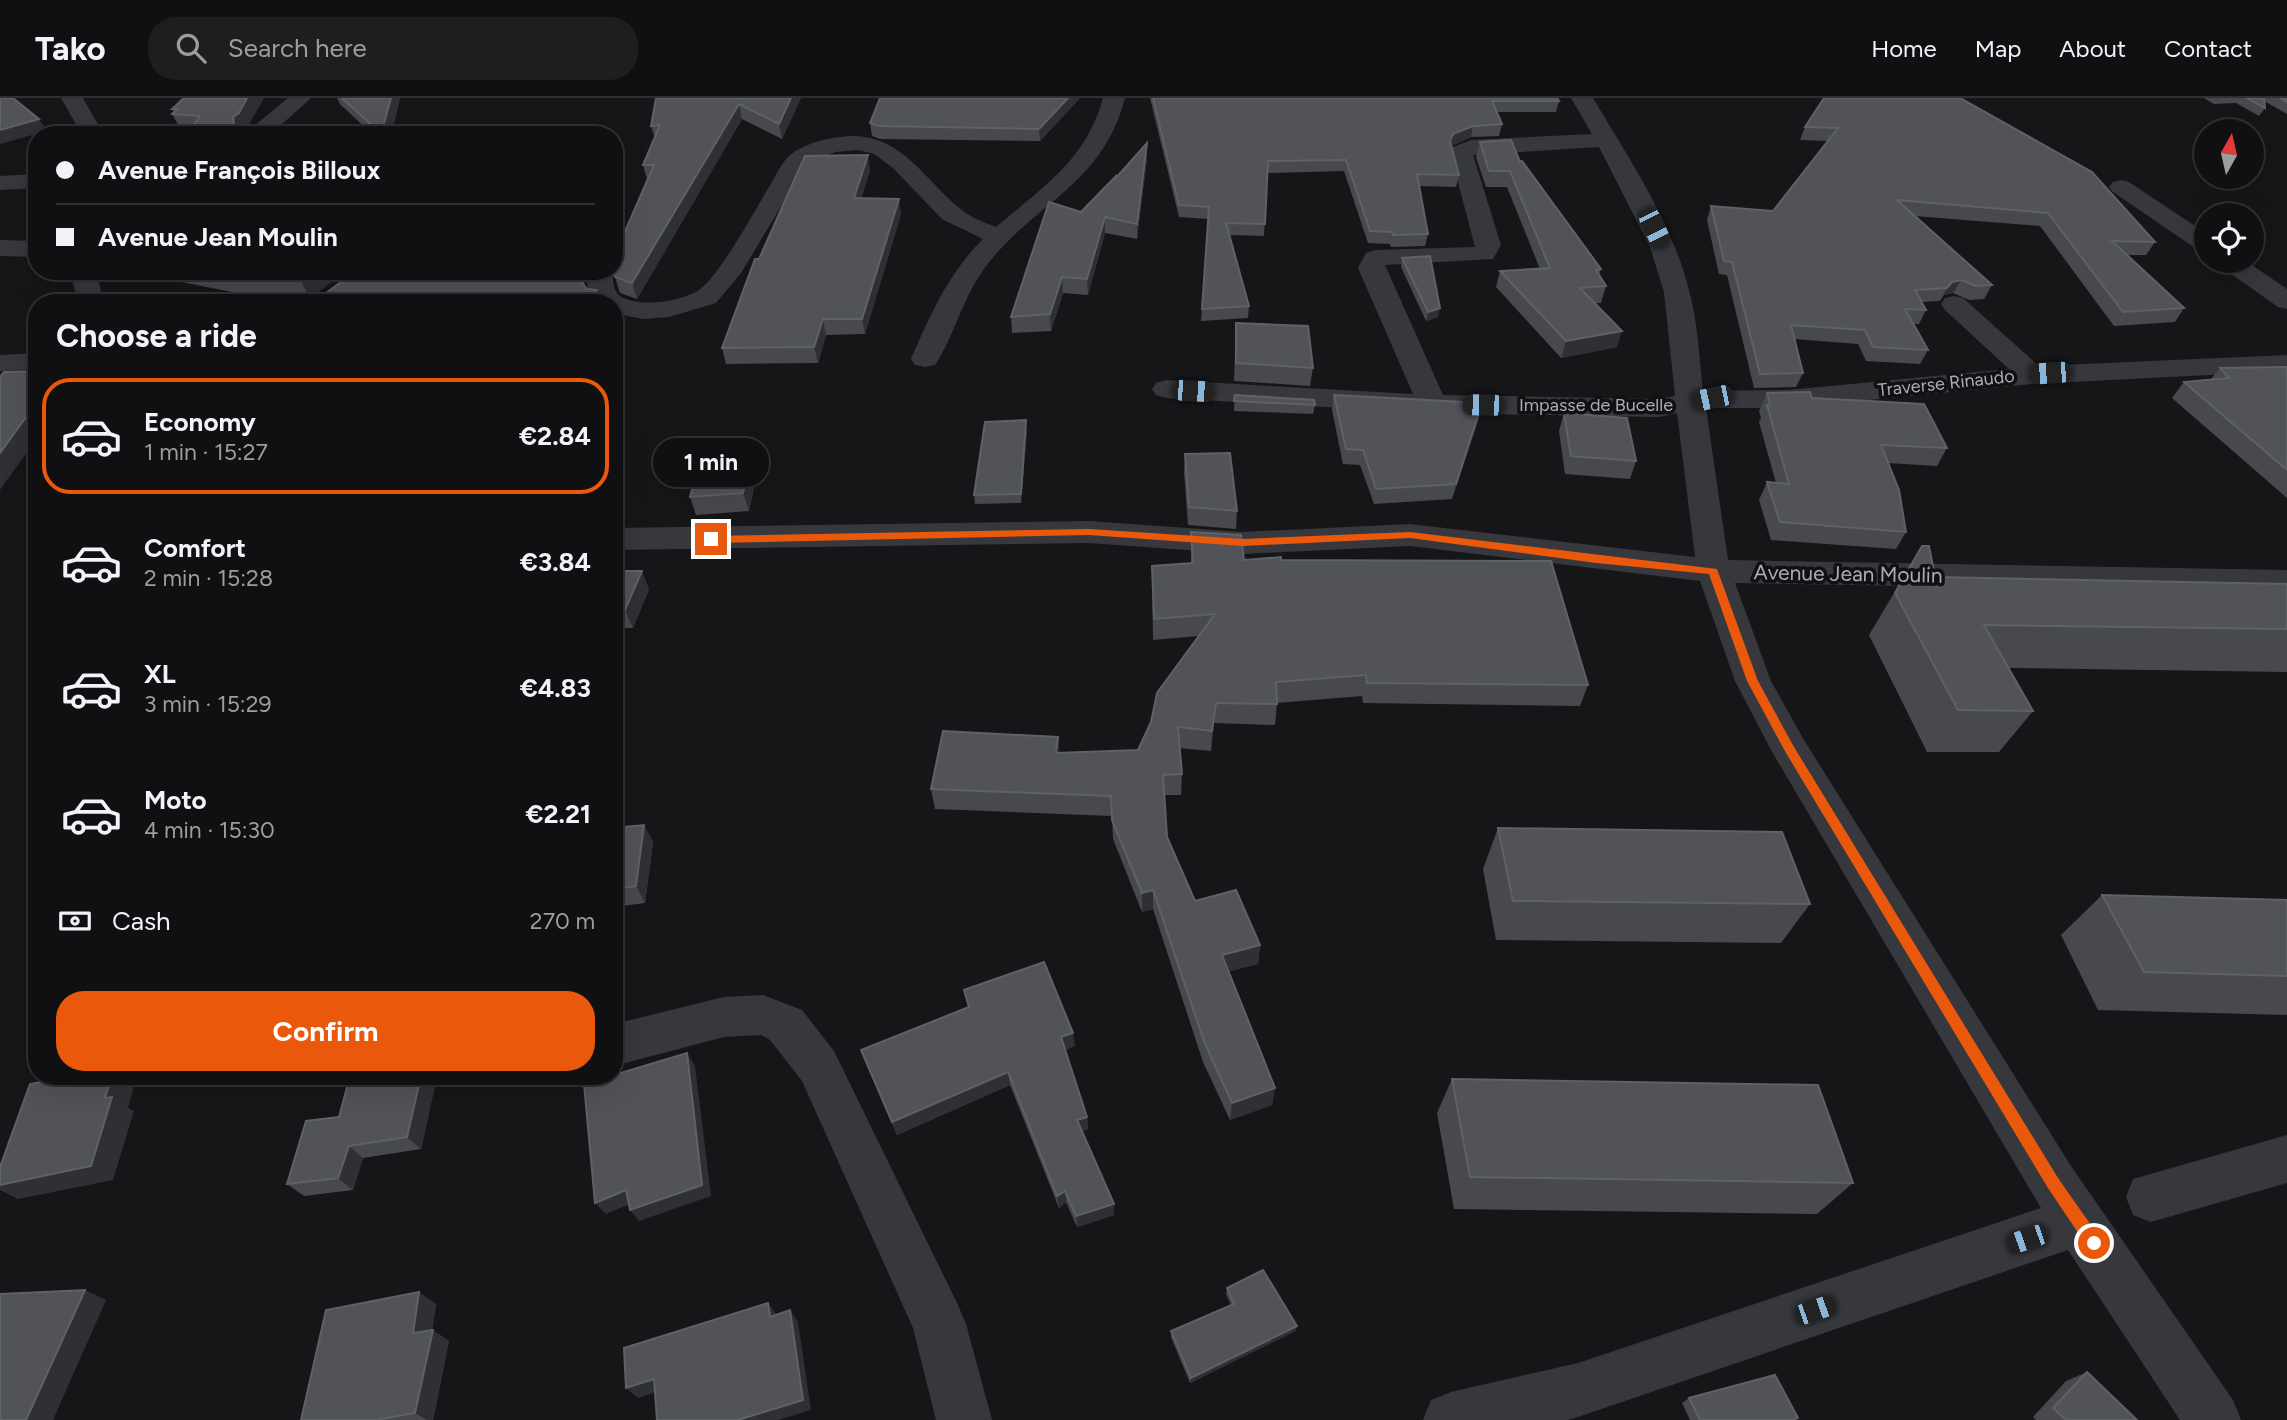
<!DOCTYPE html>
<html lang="en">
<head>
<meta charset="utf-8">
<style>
	:root { --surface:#101012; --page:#1e1e20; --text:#f1f3f6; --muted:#9c9d9f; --line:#303032; --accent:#ea580c }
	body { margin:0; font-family:Figtree,sans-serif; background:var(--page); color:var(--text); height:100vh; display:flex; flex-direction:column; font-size:26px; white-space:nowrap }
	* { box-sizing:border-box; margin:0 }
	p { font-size:23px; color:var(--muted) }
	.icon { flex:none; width:38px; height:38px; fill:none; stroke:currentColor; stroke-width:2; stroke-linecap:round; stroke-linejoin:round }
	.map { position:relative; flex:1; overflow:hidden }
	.side { position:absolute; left:28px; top:196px; width:595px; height:791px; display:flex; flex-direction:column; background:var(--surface); border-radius:28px; box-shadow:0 7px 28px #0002,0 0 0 2px var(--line) }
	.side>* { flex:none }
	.hud { position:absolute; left:28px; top:28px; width:595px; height:154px; border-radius:28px; box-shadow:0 7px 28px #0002,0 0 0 2px var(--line); display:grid; align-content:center; height:154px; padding:0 28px; background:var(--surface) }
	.needle { width:46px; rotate:8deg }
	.buttons { position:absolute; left:2194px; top:21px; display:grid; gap:14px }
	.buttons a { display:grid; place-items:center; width:70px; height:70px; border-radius:50%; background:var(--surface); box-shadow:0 7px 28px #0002,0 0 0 2px var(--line); font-size:35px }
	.end { position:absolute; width:32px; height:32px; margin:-16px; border:9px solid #ea580c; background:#fff; box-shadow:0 0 0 4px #fff }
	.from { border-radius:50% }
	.bubble { position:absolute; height:49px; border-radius:24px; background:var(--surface); box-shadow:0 7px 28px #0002,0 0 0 2px var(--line); font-size:23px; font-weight:700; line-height:49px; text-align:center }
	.car { position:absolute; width:21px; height:42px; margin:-21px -10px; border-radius:9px; box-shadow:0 0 5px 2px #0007; background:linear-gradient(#222 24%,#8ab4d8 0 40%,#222 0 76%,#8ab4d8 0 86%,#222 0) }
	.hud b { display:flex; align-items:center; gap:24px; height:66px; font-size:26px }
	.hud b+b { border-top:2px solid var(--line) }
	.hud i { width:18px; height:18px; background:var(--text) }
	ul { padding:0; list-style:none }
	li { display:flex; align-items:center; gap:21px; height:116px; margin:0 14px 10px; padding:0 14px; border:4px solid transparent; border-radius:28px }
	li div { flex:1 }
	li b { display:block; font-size:26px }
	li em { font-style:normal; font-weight:700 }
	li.current { border-color:var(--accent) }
	li>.icon { width:63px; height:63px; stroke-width:1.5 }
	h2 { padding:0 28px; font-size:32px; line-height:84px }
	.pay { display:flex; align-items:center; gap:18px; height:77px; padding:0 28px; font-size:26px }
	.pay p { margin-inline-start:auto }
	.cta { display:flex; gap:14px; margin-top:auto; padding:14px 28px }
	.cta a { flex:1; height:80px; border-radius:28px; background:var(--accent); color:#fff; font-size:28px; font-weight:700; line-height:80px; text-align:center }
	header { display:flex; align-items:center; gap:42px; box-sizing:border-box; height:98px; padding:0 35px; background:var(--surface); border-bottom:2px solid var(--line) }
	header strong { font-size:33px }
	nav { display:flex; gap:38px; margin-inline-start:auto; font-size:24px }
	.search { width:490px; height:63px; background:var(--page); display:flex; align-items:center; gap:18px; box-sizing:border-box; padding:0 24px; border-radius:28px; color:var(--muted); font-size:26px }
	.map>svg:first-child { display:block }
</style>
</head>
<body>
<header>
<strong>Tako</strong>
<div class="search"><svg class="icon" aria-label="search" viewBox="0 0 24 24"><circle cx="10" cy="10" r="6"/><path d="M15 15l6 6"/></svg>Search here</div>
<nav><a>Home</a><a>Map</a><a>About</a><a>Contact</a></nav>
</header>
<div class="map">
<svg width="2287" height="1322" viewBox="0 0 2287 1322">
	<rect width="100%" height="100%" fill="#161618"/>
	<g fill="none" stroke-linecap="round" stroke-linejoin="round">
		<g fill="#37383d" fill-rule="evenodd">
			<polygon points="61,0 83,0 104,37 82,37"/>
			<polygon points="288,0 311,0 270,37 243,37"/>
			<path d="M 1103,0 L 1125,0 C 1102,89 1032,105 984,171 C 962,201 954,239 935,267 L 925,269 L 915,267 L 911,261 C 929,219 949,174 983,141 L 942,121 L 893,70 L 874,56 L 858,52 L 835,54 L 806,67 L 741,175 L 716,205 L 669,219 L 643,221 L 614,215 L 614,205 L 595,205 L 588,196 L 586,173 L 612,173 C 614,192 614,199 633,203 C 653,207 678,203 696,194 C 717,183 755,112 769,89 C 775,80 781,65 789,58 C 805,44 835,38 855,38 C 904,40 925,82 958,109 C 969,119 983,124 996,129 C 1043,89 1086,62 1103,0 Z"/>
			<path d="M 1571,0 L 1593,0 C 1629,61 1671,122 1689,192 C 1698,224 1699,260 1703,293 L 1788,292 L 2009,271 L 1945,212 L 1941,206 L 1945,200 L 1954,198 L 1963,200 L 2039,268 L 2287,257 L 2287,273 L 2032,286 L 1788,310 L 1706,310 L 1728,462 L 2287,472 L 2287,494 L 1735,485 L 1771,583 L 1804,642 L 2071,1068 L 2233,1302 L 2241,1322 L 2180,1322 L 2068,1152 L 1578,1319 L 1567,1322 L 1423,1322 L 1431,1302 L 1451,1294 L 1578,1265 L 2041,1110 L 1771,652 L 1735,583 L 1700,483 L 1410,448 L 1243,456 L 1089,445 L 614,452 L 614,430 L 1089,423 L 1243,434 L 1410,426 L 1695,459 L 1677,315 L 1659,319 L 1432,315 L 1166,300 L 1156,297 L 1152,291 L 1156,285 L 1166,282 L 1413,296 L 1358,170 L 1366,155 L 1375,152 L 1475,149 L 1450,54 L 1453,49 L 1471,42 L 1592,36 ZM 1599,49 L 1650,149 L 1664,194 L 1675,298 L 1659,301 L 1443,297 L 1385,167 L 1493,161 L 1501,147 L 1473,57 Z"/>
			<polygon points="37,76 37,90 0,92 0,78"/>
			<polygon points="2121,82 2129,84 2207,136 2207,154 2198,152 2113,94 2109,89 2113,84"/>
			<polygon points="0,142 37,143 37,159 0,158"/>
			<polygon points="2216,163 2246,163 2287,191 2287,211 2278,209 2220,168"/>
			<polygon points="70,173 96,173 104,205 78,205"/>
			<polygon points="37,255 37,271 0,273 0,257"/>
			<polygon points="763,897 802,912 834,953 958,1207 966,1226 992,1322 936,1322 913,1230 802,983 770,942 761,937 724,939 614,968 614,926 724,899"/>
			<polygon points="2287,1037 2287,1085 2151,1124 2133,1117 2126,1099 2133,1081"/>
		</g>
	</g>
	<g fill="#47494d">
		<polygon points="184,0 247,30 241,35 242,37 186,37 189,32 181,32 172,16 174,14 172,11"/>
		<polygon points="337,0 400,0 391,37 373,37 340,6"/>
		<polygon points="656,0 801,0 782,41 742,21 637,201 620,195 613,173 620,145 647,81 643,67 655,40 651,28"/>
		<polygon points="1150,0 1557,0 1559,3 1556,14 1497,14 1502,26 1499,38 1471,39 1451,48 1459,77 1456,89 1419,88 1428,136 1425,148 1391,149 1390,146 1368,145 1344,73 1267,75 1264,138 1229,137 1249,208 1248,220 1201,223 1208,121 1179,119"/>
		<polygon points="1824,0 2155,144 2146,157 2127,157 2184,210 2175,224 2114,228 2040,128 1914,118 1992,187 1984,201 1969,202 1953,195 1944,197 1940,203 1922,204 1926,212 1919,226 1913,226 1928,252 1920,266 1866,263 1858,246 1794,241 1803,275 1796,289 1754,290 1727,177 1719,176 1707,122 1711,108 1773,113 1828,43 1800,42 1805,29"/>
		<polygon points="2204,0 2287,0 2287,16 2264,3 2265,10 2259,18 2236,5 2214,6"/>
		<polygon points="1079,1 1040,43 880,41 872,38 870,25"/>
		<polygon points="1480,44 1520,64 1601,171 1599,177 1606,188 1601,205 1595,205 1617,249 1561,260 1496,189 1500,173 1540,171 1507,89 1486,89 1476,59"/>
		<polygon points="1147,45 1147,60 1137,141 1105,135 1088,197 1063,195 1051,233 1012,235 1011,219 1081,114 1117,77 1117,79"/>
		<polygon points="870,72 861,101 901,116 865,236 826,237 818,265 726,266 722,250 759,161"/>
		<polygon points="1402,160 1438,219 1426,223 1401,169"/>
		<polygon points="126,173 346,173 310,200 257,199"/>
		<polygon points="1236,225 1313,270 1310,288 1234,283"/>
		<polygon points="2287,269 2287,400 2172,300 2184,284 2211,281 2220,270"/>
		<polygon points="1767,295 1812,300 1947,350 1937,368 1888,365 1906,434 1896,451 1771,442 1759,402 1767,384 1776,385 1759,324 1761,320 1759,313"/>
		<polygon points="1235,297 1315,307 1313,316 1234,313"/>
		<polygon points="1334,297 1479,320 1452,401 1374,406 1360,367 1343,366 1332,312"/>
		<polygon points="1564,315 1636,363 1630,381 1565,376 1559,333"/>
		<polygon points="1026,322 1027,331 1021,405 975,406 974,397"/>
		<polygon points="755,344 760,362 749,413 696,417 690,399"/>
		<polygon points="1185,356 1237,413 1236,431 1188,427 1184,374"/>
		<polygon points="1191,434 1244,462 1281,462 1588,587 1580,608 1363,605 1362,598 1277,605 1275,627 1214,625 1211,653 1179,650 1182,676 1181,697 1164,697 1167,739 1195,803 1260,847 1258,866 1228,873 1275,990 1272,1007 1230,1022 1203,964 1153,811 1142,814 1113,741 1112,718 935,711 931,691 1059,655 1138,652 1199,538 1153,542 1152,468 1191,465"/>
		<polygon points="1922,448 1935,479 2287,486 2287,574 2008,570 2033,613 1999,654 1927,654 1869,537"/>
		<polygon points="614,473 649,491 633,530 614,530"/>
		<polygon points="644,727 653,744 645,805 614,809 614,730"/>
		<polygon points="1498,730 1810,806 1781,845 1496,842 1483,771"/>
		<polygon points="2102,797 2287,802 2287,917 2098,912 2061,837"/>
		<polygon points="964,892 1075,948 1065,952 1087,1019 1088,1031 1082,1033 1114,1117 1077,1129 1066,1104 1059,1110 1010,987 897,1037 861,952 968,909"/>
		<polygon points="350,978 437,978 421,1051 363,1060 353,1092 304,1098 287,1086 339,1019"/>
		<polygon points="1452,981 1853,1085 1817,1116 1454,1111 1437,1015"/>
		<polygon points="1227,1190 1297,1228 1295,1233 1190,1285 1171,1239 1171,1233 1231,1207 1226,1196"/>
		<polygon points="436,1206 432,1232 449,1243 433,1322 301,1322"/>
		<polygon points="2087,1274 2137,1322 2036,1322 2033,1319 2066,1283"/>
		<polygon points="1689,1300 1798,1320 1795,1322 1690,1322 1682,1305"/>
	</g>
	<g fill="#2f3033">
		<polygon points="247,0 264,0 247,30 241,35 242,37 227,37 233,19"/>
		<polygon points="391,0 400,0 391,37 382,37"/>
		<polygon points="791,0 801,0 782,41 779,26"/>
		<polygon points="1068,0 1079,0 1079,1 1040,43 1039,31"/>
		<polygon points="739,6 742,21 637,201 632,185"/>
		<polygon points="39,21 47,33 0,46 0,32"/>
		<polygon points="461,28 465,37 457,37"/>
		<polygon points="1473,28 1471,39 1451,48 1450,43 1453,36"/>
		<polygon points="1147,45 1147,60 1137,141 1137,126"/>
		<polygon points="868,57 870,72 857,115 854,100"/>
		<polygon points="899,101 901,116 865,236 862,221"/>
		<polygon points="1105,119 1105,135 1088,197 1087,181"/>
		<polygon points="315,173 346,173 310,200 301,183"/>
		<polygon points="579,173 584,173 586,198 580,182"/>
		<polygon points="1062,179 1063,195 1051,233 1050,216"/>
		<polygon points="1961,182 1953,195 1944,197 1940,203 1947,190 1952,184"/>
		<polygon points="597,192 602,205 588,205"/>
		<polygon points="1440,210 1438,219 1426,223 1428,214"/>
		<polygon points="823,221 826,237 818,265 814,249"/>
		<polygon points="1622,233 1617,249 1561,260 1566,243"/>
		<polygon points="37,304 37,340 0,392 0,355"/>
		<polygon points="1482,305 1479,320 1452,401 1456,386"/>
		<polygon points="1026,322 1027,331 1021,405 1021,396"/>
		<polygon points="755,344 760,362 749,413 743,395"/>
		<polygon points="642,473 649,491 633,530 625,512"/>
		<polygon points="1216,605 1214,625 1211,653 1212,633"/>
		<polygon points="1058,639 1060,659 1056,655"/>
		<polygon points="644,727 653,744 645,805 636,788"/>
		<polygon points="1153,792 1153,811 1142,814 1142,795"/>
		<polygon points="1260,847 1258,866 1220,876 1222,857"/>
		<polygon points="1073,935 1075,948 1062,953 1061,939"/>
		<polygon points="687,955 695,968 711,1098 639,1123 630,1112"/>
		<polygon points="1008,974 1010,987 897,1037 892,1024"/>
		<polygon points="112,978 125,978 135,985 128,1010 134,1013 113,1082 18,1101 0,1092 0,1087 105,1000"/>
		<polygon points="421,978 437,978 421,1051 407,1039"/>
		<polygon points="1275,990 1272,1007 1230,1022 1232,1005"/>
		<polygon points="1087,1019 1088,1031 1078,1035 1077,1022"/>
		<polygon points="349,1048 363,1060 353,1092 338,1080"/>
		<polygon points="626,1092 635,1104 606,1116 595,1105"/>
		<polygon points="1065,1093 1066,1104 1059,1110 1057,1098"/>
		<polygon points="1114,1106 1114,1117 1077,1129 1076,1118"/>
		<polygon points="85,1192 106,1202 53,1322 26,1322"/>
		<polygon points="419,1194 436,1206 431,1237 433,1232 449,1243 433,1322 427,1322 415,1315 413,1235"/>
		<polygon points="768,1205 777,1217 770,1219"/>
		<polygon points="790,1212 798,1224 811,1312 778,1322 738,1322"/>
		<polygon points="1297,1228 1295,1233 1190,1285 1191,1280"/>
		<polygon points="654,1281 665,1291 638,1300 626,1290"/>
	</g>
	<g fill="#525359" stroke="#5f6168" stroke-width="2">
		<polygon points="0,0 13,0 39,21 0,32"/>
		<polygon points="184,0 247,0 239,15 233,19 234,24 227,37 186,37 200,18 172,16 178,11 172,11"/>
		<polygon points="342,0 391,0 381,36"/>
		<polygon points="656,0 791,0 779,26 739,6 632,185 615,179 613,173 614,173 614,145 620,145 654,67 643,67 660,27 651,28"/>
		<polygon points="880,0 1068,0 1039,31 878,28 870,25"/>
		<polygon points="1153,0 1557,0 1559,3 1492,3 1502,26 1473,28 1453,36 1450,43 1459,77 1417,76 1428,136 1393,137 1392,134 1370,133 1346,62 1268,63 1265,126 1226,125 1249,208 1202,211 1209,109 1179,107"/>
		<polygon points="1824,0 1960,0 2092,74 2155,144 2112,143 2184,210 2123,214 2048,115 1897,102 1992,187 1976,188 1961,182 1952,184 1947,190 1915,192 1926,212 1905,211 1928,252 1873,249 1865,232 1791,227 1803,275 1760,276 1732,164 1724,163 1711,108 1773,113 1838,30 1805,29"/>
		<polygon points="2247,0 2264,0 2265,10"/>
		<polygon points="2280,0 2287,0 2287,4"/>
		<polygon points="461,28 457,37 397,37 402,32"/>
		<polygon points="1511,42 1520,64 1522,63 1601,171 1596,172 1606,188 1580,190 1622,233 1566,243 1500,173 1550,170 1510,73 1489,73 1480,44"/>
		<polygon points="1147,45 1137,126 1105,119 1087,181 1062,179 1050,216 1011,219 1049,104 1081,114 1117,77 1115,81"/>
		<polygon points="868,57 854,100 899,101 862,221 823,221 814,249 722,250 755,161 759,161 805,58"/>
		<polygon points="1430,158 1440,210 1428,214 1402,160"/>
		<polygon points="198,173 315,173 301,183 248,183"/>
		<polygon points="356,173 579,173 580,182 587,191 597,192 588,205 314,205 330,192"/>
		<polygon points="1236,225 1308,228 1313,270 1236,265"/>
		<polygon points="2287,269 2287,372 2184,284 2229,280 2220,270"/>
		<polygon points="37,273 37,304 0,355 0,279 4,274"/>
		<polygon points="1810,294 1812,300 1924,306 1947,350 1881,347 1899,392 1906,434 1780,424 1767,384 1789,386 1767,307 1770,307 1767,295"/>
		<polygon points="1235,297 1314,302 1315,307 1234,303"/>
		<polygon points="1334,297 1482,305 1456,386 1376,391 1363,352 1346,351"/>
		<polygon points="1564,315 1627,320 1636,363 1571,358"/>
		<polygon points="1026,322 1021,396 974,397 985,324"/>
		<polygon points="755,344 743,395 690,399 704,347"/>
		<polygon points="1230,355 1237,413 1189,409 1185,356"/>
		<polygon points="1191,434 1241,437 1244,462 1281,459 1281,462 1551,463 1588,587 1367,585 1366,577 1276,584 1277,606 1216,605 1212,633 1178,629 1182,676 1163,677 1167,739 1195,803 1236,792 1260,847 1222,857 1275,990 1232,1005 1205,946 1153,792 1142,795 1112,722 1111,698 931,691 943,633 1058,639 1056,655 1138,652 1151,624 1157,595 1215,516 1154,521 1152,468 1193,465"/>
		<polygon points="1922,448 1929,448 1935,479 2287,486 2287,531 1984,527 2033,613 1958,612 1895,495"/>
		<polygon points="614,473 642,473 625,512 614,512"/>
		<polygon points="644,727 636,788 614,791 614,730"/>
		<polygon points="1498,730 1782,734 1810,806 1513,803"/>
		<polygon points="2102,797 2287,802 2287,878 2144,874"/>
		<polygon points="1044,864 1073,935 1061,939 1087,1019 1077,1022 1114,1106 1076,1118 1065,1093 1057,1098 1008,974 892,1024 861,952 969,909 964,892"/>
		<polygon points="687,955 702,1087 630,1112 626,1092 595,1105 584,986 610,978 614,978 614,977"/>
		<polygon points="71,978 112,978 105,1000 112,999 91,1068 0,1087 0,1069 30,986"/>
		<polygon points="350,978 421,978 407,1039 349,1048 338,1080 287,1086 306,1023 339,1019"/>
		<polygon points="1452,981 1818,987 1853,1085 1470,1079"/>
		<polygon points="1263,1172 1297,1228 1191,1280 1171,1233 1234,1206 1227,1190"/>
		<polygon points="85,1192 26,1322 0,1322 0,1196"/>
		<polygon points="419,1194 413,1235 433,1232 415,1315 376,1322 301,1322 326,1212"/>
		<polygon points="768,1205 770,1219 790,1212 803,1302 738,1322 657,1322 654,1281 626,1290 624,1250"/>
		<polygon points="2087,1274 2137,1322 2066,1322 2053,1310"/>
		<polygon points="1775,1277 1798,1320 1792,1322 1700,1322 1689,1300"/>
	</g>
	<polygon fill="#ea580c" points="1089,431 1243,441 1410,434 1717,471 1758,583 1794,649 2058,1080 2100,1140 2102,1145 2100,1151 2094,1153 2089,1151 2048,1090 1786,655 1747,583 1709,476 1596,465 1410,440 1243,448 1089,437 711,445 707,441 711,438"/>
	<g text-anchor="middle" stroke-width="7" stroke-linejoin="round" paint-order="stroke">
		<g font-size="18" fill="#a8adb8" stroke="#111113">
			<text transform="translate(1946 285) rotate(-6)" y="6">Traverse Rinaudo</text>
			<text x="1596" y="313">Impasse de Bucelle</text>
		</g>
		<g font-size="21" fill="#a8adb8" stroke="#111113">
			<text transform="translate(1848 476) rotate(1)" y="7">Avenue Jean Moulin</text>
		</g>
	</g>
</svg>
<div class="buttons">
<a><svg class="needle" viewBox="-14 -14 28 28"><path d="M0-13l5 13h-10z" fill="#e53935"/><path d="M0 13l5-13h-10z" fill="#9c9d9f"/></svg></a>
<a><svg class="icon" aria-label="locate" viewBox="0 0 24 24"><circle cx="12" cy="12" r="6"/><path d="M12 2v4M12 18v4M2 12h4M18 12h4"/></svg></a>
</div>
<i class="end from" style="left:2094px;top:1145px"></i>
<i class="end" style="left:711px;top:441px"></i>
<div class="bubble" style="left:653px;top:340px;width:116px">1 min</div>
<i class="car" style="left:1654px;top:130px;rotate:154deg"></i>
<i class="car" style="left:2050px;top:275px;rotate:266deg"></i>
<i class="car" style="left:1193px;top:293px;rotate:93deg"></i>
<i class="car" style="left:1712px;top:300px;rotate:258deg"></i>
<i class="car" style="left:1483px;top:307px;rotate:271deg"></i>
<i class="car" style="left:2027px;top:1141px;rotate:251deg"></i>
<i class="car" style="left:1815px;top:1212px;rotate:71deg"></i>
<div class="hud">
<b><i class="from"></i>Avenue François Billoux</b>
<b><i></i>Avenue Jean Moulin</b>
</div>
<section class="side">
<h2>Choose a ride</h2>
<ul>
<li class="current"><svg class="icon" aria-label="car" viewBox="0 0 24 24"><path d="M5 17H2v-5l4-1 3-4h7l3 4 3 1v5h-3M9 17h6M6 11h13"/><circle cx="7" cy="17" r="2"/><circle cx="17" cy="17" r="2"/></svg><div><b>Economy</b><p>1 min · 15:27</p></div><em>€2.84</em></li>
<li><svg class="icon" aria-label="car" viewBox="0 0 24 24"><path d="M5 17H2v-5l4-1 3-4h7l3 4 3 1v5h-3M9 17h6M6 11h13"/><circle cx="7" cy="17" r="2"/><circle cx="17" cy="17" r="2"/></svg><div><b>Comfort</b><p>2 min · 15:28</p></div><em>€3.84</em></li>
<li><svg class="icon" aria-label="car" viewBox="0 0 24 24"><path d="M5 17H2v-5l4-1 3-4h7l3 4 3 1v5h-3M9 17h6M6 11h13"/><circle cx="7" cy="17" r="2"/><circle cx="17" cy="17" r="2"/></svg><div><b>XL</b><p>3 min · 15:29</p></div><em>€4.83</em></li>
<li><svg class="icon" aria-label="car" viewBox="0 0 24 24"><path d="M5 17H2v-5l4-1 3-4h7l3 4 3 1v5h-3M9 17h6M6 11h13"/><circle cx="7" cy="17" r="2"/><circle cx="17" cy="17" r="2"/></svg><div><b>Moto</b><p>4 min · 15:30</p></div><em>€2.21</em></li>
</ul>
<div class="pay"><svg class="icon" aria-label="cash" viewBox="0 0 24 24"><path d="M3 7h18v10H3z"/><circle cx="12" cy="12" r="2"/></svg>Cash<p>270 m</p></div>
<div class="cta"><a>Confirm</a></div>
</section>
</div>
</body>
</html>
